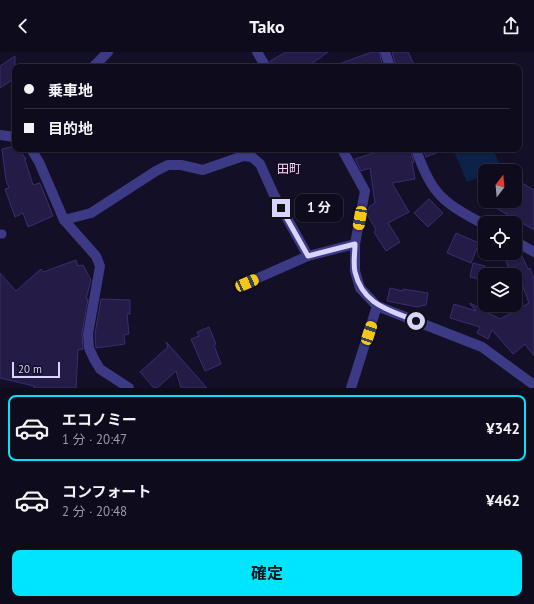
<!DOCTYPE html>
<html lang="ja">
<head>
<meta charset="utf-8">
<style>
	:root { --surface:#0e0b1c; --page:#1c1929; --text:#f1f3f6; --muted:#9b9ba3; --line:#2e2b3b; --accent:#00e5ff }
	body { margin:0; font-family:"PT Sans","Noto Sans JP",sans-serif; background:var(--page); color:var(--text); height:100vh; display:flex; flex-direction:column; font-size:15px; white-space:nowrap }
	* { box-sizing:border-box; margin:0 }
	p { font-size:13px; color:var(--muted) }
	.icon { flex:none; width:22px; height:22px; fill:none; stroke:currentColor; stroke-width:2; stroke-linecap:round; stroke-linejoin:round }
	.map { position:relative; height:336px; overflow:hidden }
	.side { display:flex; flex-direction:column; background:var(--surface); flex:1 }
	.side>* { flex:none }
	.banner { position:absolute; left:12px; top:12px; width:510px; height:88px; border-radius:8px; box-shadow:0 1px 3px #0004,0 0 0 1px var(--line); display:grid; align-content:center; height:88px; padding:0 12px; background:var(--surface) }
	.needle { width:26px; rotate:16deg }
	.fabs { position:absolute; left:478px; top:112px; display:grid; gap:8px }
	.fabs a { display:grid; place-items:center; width:44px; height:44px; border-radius:8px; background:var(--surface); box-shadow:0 1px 3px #0004,0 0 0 1px var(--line); font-size:20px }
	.scale { position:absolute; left:12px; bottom:10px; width:48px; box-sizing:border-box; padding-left:4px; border:2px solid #d9d4ff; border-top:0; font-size:11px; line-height:14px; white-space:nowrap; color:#d9d4ff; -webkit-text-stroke:3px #130f26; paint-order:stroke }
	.end { position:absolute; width:18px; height:18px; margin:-9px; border:5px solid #d9d4ff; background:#111; box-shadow:0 0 0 2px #111 }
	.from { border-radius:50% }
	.bubble { position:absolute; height:28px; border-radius:8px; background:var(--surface); box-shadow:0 1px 3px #0004,0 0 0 1px var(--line); font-size:13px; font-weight:700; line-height:28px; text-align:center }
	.car { position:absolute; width:12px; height:24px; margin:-12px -6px; border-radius:5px; box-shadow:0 0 3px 1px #0007; background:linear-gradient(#f5c518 24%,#345 0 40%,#f5c518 0 76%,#345 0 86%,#f5c518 0) }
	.banner b { display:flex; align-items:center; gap:14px; height:38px; font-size:15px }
	.banner b+b { border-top:1px solid var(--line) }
	.banner i { width:10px; height:10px; background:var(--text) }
	ul { padding:7px 0 0; list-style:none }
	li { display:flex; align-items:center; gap:12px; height:66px; margin:0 8px 6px; padding:0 4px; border:2px solid transparent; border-radius:8px }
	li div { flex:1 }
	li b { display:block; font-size:15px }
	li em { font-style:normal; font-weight:700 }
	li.active { border-color:var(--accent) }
	li>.icon { width:36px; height:36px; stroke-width:1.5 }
	.cta { display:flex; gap:8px; margin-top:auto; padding:8px 12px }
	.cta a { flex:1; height:46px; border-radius:8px; background:var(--accent); color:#111; font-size:16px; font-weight:700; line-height:46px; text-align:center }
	header { display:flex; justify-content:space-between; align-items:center; height:52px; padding:0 12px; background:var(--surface); font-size:18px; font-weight:700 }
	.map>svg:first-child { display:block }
</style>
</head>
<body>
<header><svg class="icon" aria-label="back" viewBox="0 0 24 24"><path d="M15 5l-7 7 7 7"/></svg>Tako<svg class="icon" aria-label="share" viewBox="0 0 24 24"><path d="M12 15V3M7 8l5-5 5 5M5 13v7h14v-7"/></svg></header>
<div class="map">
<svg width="534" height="336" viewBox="0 0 534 336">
	<rect width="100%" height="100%" fill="#130f26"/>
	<polygon fill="#0c2248" points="453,97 493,97 501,116 494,119 485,119 485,123 467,130"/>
	<g fill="#241b47" stroke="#3b2d73">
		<polygon points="286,0 328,0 307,15 272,15 270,9"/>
		<polygon points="372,0 379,0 383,15 336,15 336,13"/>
		<polygon points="392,0 408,0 415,15 396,15"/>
		<polygon points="15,4 15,26 0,36 0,14"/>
		<polygon points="15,94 15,97 19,97 26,107 25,108 33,133 40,131 53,164 28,175 23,161 15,165 5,137 9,136 6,128 2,97"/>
		<polygon points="386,97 410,97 414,110 412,110 415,127 392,131 409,160 388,171 400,190 386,199 374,180 376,178 367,162 369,155 375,151 370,116 361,119 355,107"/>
		<polygon points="423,97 444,97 444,98 426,105"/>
		<polygon points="515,127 534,138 534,178 484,149 515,149"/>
		<polygon points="429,147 443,161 428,175 414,161"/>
		<polygon points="456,181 479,191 471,211 447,201"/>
		<polygon points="520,200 528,217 530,216 534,227 534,304 525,292 513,302 492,278 488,287 477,281 480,275 450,266 454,252 476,259 470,252 470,251 500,267 529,251 519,224 515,226 515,223 511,223 505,206"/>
		<polygon points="76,208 78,214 83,213 91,228 86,247 88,247 82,281 83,297 78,298 76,336 34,336 34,334 0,326 0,221 16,239 41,217 43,220"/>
		<polygon points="473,211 485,214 485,228 470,225"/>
		<polygon points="390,236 403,239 403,237 428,241 426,253 417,255 387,249"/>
		<polygon points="101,247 130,248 130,262 127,262 129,282 124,283 125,292 96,296 95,282"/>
		<polygon points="209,275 216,292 214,293 221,312 205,319 191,287 199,284 197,280"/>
		<polygon points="166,290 169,293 207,336 181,336 176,319 157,336 154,336 140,320 168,295"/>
	</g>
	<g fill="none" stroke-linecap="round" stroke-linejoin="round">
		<polyline stroke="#3d3a85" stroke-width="9" points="0,182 2,182"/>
		<g stroke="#3d3a85" stroke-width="10">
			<polyline points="257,0 266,15"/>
			<polyline points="385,0 390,15"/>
			<polyline points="93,15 108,0"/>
			<polyline points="0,83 15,85"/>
			<polyline points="31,97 39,110 64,168 96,204 100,214 88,282 89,296 94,307 100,317 129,336"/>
			<polyline points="342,97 365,139 355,192 355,219 360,236 377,254 482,295 534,333"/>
			<path d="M 416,97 C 431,143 444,151 485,173"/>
			<polyline points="64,168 91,161 156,119 168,113 181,113 203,118 243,104 252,105 260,112 274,143 308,204"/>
			<polyline points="515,189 534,200"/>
			<polyline points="247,231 308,204 355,192"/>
			<polyline points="351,336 377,254"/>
		</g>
	</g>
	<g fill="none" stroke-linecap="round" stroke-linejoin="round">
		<path stroke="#d9d4ff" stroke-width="5" d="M 281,156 L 308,204 L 355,192 C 355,201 353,212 355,220 C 363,253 389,258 416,269"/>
	</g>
	<g text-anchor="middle" stroke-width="3" stroke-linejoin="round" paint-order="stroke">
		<g font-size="12" fill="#ffd6f0" stroke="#130f26">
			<text x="289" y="121">田町</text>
		</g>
	</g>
</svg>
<div class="fabs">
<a><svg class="needle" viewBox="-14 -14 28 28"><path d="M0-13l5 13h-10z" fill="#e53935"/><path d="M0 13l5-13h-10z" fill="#9b9ba3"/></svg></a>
<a><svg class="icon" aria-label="locate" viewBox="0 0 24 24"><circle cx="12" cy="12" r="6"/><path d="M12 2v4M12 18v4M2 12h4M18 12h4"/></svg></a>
<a><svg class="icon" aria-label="layers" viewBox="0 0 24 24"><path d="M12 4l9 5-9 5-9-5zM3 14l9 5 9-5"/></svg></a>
</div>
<div class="scale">20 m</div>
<i class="end from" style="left:416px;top:269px"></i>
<i class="end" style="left:281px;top:156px"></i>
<div class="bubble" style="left:295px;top:142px;width:48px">1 分</div>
<i class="car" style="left:360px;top:166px;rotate:190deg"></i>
<i class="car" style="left:247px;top:231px;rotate:66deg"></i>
<i class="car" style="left:369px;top:281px;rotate:18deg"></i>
<div class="banner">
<b><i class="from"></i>乗車地</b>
<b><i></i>目的地</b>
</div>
</div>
<section class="side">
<ul>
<li class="active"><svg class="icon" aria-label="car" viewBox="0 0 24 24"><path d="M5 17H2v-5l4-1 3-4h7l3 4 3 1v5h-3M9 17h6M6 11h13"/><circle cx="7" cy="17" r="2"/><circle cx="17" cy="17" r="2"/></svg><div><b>エコノミー</b><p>1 分 · 20:47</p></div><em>¥342</em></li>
<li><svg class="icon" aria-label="car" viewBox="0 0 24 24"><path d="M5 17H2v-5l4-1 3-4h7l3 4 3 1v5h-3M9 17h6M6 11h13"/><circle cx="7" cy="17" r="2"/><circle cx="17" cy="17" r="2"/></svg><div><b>コンフォート</b><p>2 分 · 20:48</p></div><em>¥462</em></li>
</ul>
<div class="cta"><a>確定</a></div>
</section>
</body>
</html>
